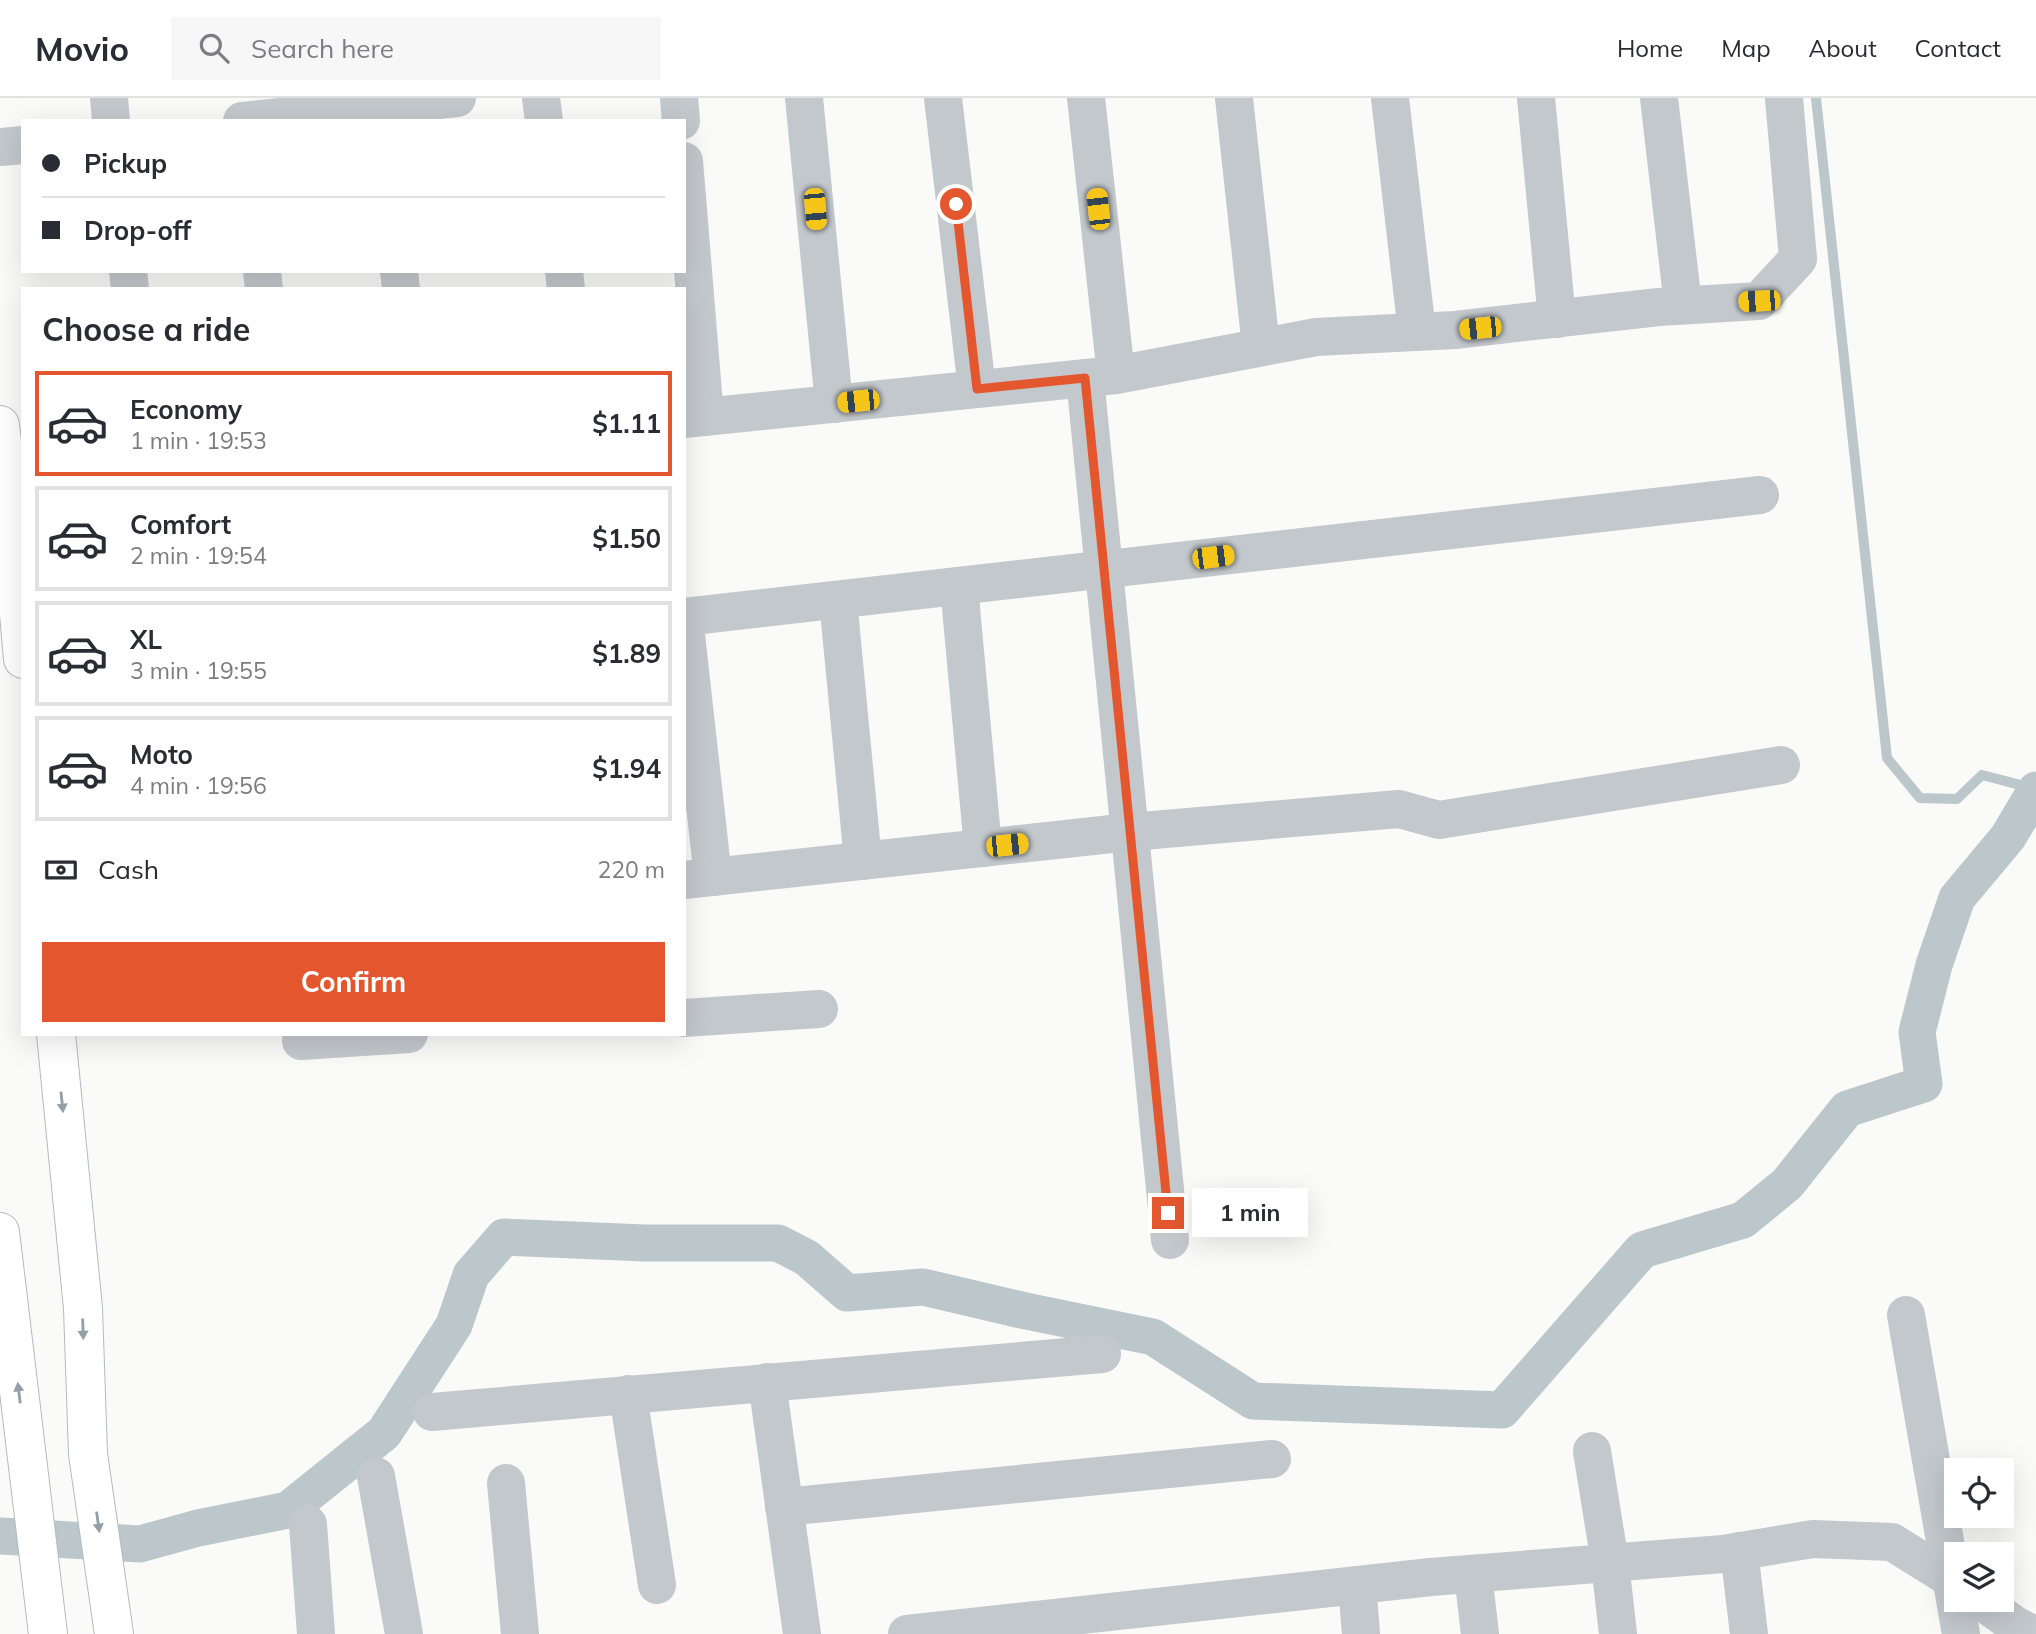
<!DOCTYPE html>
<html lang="en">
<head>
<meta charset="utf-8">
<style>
	:root { --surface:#fff; --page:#f7f7f7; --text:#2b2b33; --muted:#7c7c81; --line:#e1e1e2; --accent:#e4572e }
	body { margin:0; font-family:Mulish,sans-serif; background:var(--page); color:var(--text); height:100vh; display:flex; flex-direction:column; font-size:26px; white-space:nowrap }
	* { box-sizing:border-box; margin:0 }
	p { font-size:23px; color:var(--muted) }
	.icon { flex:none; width:38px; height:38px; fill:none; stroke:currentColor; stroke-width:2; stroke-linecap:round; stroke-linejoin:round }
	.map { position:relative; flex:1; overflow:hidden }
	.sheet { position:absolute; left:21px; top:189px; width:665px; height:749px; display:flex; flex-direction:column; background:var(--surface); border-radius:0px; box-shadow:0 7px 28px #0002 }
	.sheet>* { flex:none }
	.hud { position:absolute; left:21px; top:21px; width:665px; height:154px; border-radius:0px; box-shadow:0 7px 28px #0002; display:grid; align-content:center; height:154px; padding:0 21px; background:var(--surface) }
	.fabs { position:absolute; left:1944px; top:1360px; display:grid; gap:14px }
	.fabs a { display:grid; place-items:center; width:70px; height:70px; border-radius:0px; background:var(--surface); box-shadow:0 7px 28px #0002; font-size:35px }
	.end { position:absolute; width:32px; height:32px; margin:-16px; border:9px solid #e4572e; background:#fff; box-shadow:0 0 0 4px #fff }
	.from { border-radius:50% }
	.bubble { position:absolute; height:49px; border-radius:0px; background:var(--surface); box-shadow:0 7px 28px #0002; font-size:23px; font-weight:700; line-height:49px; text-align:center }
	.car { position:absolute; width:21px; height:42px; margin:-21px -10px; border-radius:9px; box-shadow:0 0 5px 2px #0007; background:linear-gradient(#f5c518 24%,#345 0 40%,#f5c518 0 76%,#345 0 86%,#f5c518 0) }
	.hud b { display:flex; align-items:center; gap:24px; height:66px; font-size:26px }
	.hud b+b { border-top:2px solid var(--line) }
	.hud i { width:18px; height:18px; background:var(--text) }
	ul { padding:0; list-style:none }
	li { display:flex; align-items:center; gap:21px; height:105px; margin:0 14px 10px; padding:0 7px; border:4px solid var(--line); border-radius:0px }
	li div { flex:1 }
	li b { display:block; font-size:26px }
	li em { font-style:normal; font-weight:700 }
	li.selected { border-color:var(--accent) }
	li>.icon { width:63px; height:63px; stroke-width:1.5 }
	h2 { padding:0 21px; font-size:32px; line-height:84px }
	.pay { display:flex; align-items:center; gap:18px; height:77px; padding:0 21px; font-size:26px }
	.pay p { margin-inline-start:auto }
	.cta { display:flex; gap:14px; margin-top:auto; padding:14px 21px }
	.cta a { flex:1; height:80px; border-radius:0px; background:var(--accent); color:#fff; font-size:28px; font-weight:700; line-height:80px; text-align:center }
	header { display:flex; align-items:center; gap:42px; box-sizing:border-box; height:98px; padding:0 35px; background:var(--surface); border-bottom:2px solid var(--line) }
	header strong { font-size:33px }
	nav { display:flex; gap:38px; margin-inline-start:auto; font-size:24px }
	.search { width:490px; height:63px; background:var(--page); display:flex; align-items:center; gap:18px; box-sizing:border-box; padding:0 24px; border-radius:0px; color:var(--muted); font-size:26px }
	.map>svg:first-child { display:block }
</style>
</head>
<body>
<header>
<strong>Movio</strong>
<div class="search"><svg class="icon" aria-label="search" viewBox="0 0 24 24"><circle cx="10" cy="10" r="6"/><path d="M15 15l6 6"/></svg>Search here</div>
<nav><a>Home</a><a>Map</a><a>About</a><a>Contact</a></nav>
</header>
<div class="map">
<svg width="2036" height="1536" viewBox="0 0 2036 1536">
	<rect width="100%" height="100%" fill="#fafaf8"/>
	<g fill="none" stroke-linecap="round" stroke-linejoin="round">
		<polyline stroke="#bbc7cb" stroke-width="10" points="1816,0 1887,660 1920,700 1957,701 1982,677 2036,691"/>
		<polyline stroke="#bbc7cb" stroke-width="37" points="0,1438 140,1446 198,1430 288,1412 384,1335 454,1227 471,1177 504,1139 645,1145 778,1145 807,1160 847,1195 923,1189 1026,1213 1153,1239 1253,1303 1502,1312 1642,1152 1743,1122 1787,1086 1847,1011 1924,986 1917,934 1934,867 1957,800 2008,739 2036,692"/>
		<g stroke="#b5babe" stroke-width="40">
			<g id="major">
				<polyline points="0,327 9,401 23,561"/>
				<polyline points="56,936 83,1210 88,1356 114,1536"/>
				<polyline points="0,1134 48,1536"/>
			</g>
		</g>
		<g stroke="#c3c8cc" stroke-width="38">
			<polyline points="109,0 111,23"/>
			<polyline points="541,0 544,23"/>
			<polyline points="679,0 681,23"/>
			<polyline points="804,0 834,306"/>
			<polyline points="943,0 977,291"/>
			<polyline points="1086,0 1116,277"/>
			<polyline points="1234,0 1261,249"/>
			<polyline points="1390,0 1417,234"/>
			<polyline points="1536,0 1557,221"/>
			<polyline points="1659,0 1683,207"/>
			<polyline points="242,23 457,0"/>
			<polyline points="0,49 23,47"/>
			<polyline points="684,63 705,319"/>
			<polyline points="128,173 130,191"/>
			<polyline points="262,173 264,191"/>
			<polyline points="399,173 401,191"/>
			<polyline points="564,173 566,191"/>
			<polyline points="1085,280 1170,1142"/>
			<polyline points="684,321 1116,277 1316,239 1455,232 1659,209 1759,203 1798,161 1784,0"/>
			<polyline points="959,488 983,750"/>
			<polyline points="838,502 863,763"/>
			<polyline points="713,779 684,519 1760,397"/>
			<polyline points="684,782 1130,734 1399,711 1439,722 1781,667"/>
			<polyline points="684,920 819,911"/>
			<polyline points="301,943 409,936"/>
			<polyline points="1906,1217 1961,1536"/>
			<polyline points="767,1284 802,1536"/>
			<polyline points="628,1296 657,1487"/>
			<polyline points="432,1314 1102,1256"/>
			<polyline points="1592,1353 1610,1465 1618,1536"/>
			<polyline points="376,1378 404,1536"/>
			<polyline points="506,1385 520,1536"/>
			<polyline points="784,1409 1272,1361"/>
			<polyline points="308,1426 316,1536"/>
			<polyline points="1739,1453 1749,1536"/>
			<polyline points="1473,1476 1480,1536"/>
			<polyline points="1357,1487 1361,1536"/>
			<polyline points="1980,1502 2015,1527 2032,1536"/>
			<polyline points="907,1536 1431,1479 1723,1456 1813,1441 1892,1444 1956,1484"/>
		</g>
		<use href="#major" stroke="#fff" stroke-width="38"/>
	</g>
	<defs><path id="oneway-solid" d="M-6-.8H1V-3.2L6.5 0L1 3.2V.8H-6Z" transform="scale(1.75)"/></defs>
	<g fill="#939fa8">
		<use href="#oneway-solid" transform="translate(62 1004) rotate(84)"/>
		<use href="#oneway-solid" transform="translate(83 1231) rotate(88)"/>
		<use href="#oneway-solid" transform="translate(19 1295) rotate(-97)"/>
		<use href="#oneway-solid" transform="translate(98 1424) rotate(82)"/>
	</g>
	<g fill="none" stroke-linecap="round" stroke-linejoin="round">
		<polyline stroke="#e4572e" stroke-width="9" points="956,106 977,291 1085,280 1168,1115"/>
	</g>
</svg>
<div class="fabs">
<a><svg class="icon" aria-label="locate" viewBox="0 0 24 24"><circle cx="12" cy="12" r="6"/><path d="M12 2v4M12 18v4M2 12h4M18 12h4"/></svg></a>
<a><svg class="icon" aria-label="layers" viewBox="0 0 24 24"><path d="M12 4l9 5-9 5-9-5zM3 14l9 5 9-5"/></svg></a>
</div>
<i class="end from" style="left:956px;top:106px"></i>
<i class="end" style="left:1168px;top:1115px"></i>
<div class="bubble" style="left:1192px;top:1090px;width:116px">1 min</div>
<i class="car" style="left:815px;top:111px;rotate:175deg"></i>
<i class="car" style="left:1098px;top:111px;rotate:354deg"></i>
<i class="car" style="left:1759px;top:203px;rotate:267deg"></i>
<i class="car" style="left:1480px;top:230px;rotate:264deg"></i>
<i class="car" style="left:858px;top:303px;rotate:264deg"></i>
<i class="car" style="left:1213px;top:459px;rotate:83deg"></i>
<i class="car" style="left:1007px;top:747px;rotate:84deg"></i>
<div class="hud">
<b><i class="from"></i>Pickup</b>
<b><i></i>Drop-off</b>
</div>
<section class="sheet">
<h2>Choose a ride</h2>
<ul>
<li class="selected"><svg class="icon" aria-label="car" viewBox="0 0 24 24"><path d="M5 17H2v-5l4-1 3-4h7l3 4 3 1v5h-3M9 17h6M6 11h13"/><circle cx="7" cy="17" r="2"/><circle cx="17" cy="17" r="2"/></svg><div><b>Economy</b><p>1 min · 19:53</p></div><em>$1.11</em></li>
<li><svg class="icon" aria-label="car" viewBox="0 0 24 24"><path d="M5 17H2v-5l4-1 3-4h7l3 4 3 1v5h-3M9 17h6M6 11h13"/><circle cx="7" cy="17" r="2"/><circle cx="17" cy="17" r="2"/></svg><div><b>Comfort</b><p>2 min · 19:54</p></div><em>$1.50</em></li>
<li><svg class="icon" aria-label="car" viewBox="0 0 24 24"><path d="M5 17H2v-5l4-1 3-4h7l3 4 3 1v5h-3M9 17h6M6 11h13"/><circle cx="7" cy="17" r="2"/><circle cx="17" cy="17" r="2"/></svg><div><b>XL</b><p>3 min · 19:55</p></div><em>$1.89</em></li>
<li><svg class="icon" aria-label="car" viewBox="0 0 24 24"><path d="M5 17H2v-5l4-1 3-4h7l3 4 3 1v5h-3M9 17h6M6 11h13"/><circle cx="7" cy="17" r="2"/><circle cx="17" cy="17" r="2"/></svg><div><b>Moto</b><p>4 min · 19:56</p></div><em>$1.94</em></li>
</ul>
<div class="pay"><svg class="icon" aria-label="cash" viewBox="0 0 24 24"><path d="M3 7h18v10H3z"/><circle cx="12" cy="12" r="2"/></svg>Cash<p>220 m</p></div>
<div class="cta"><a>Confirm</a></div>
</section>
</div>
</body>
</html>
